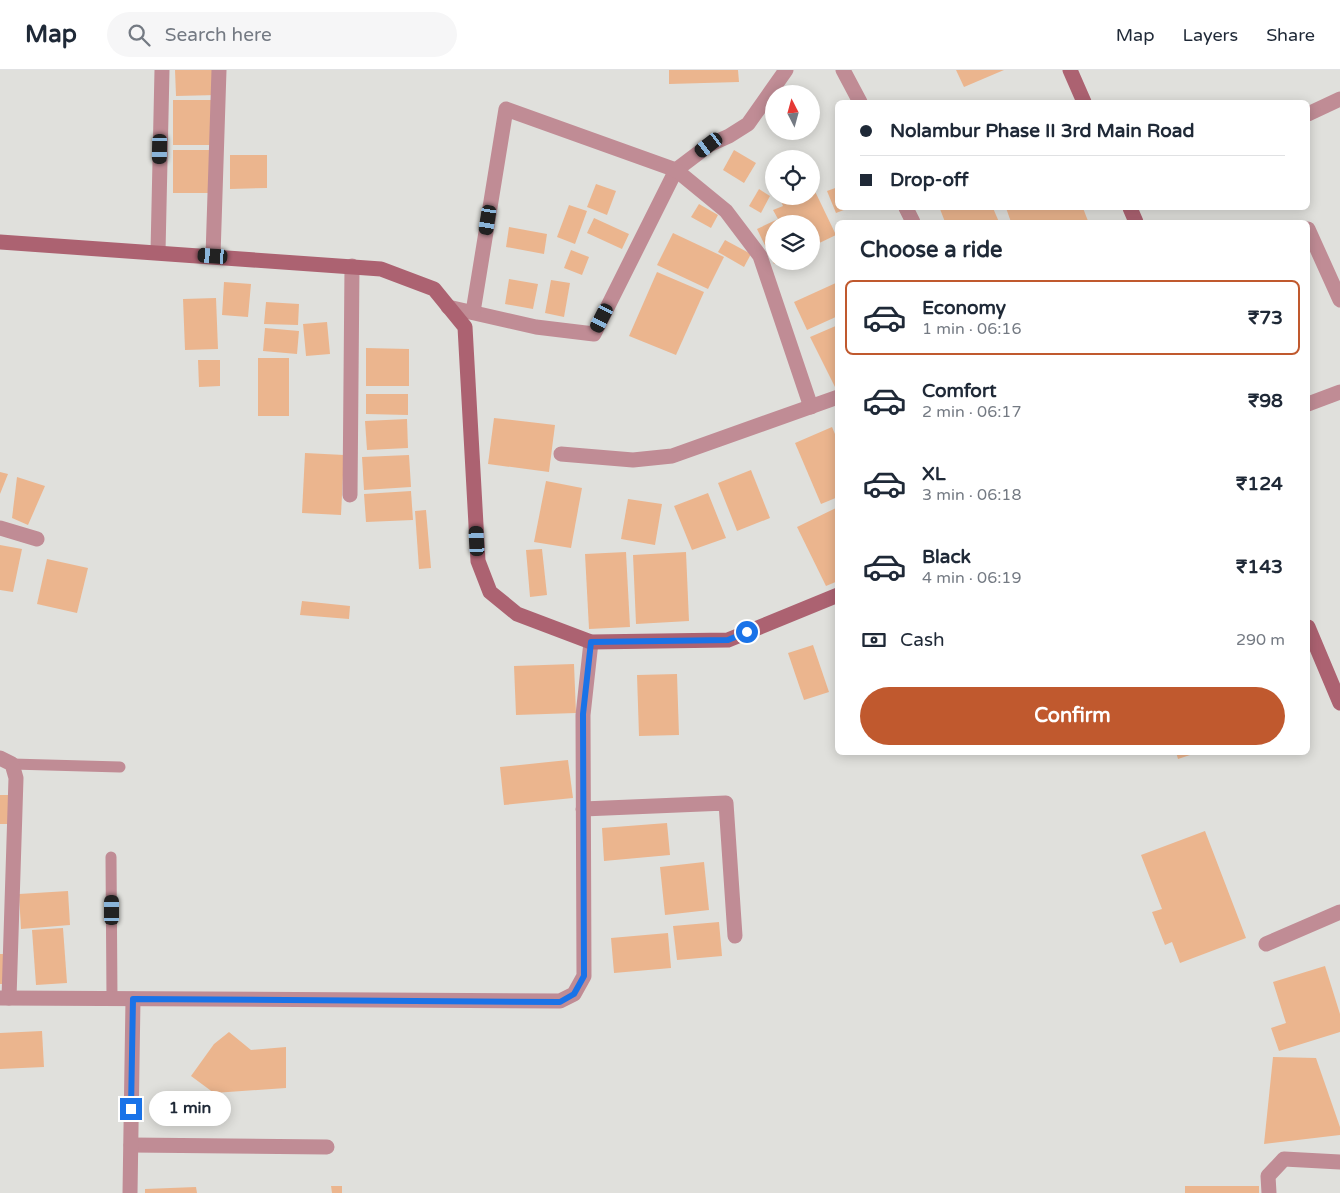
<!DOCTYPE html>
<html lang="en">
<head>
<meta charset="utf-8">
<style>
	:root { --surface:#fff; --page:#f6f6f7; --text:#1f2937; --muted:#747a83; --line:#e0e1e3; --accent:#c0592e }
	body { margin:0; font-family:"Varela Round",sans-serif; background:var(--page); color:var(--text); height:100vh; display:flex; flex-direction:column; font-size:19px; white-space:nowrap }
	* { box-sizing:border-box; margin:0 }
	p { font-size:16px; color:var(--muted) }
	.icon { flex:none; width:28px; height:28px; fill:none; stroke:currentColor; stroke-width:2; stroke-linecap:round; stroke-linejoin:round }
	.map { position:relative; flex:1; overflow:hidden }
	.sheet { position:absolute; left:835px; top:150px; width:475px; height:535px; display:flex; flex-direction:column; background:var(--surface); border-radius:8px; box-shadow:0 2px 12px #0003 }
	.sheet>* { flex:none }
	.top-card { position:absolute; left:835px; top:30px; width:475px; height:110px; border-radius:8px; box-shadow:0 2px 12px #0003; display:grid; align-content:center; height:110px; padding:0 25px; background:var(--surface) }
	.needle { width:32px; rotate:354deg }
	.buttons { position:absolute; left:765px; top:15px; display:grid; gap:10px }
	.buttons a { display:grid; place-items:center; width:55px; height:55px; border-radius:50%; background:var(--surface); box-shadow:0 2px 12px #0003; font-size:25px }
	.end { position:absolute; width:22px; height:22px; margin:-11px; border:6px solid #1a73e8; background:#fff; box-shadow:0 0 0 2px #fff }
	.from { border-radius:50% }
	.bubble { position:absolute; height:35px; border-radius:18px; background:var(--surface); box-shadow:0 2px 12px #0003; font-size:16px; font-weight:700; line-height:35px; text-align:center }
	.car { position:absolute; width:15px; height:30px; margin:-15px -8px; border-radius:6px; box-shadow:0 0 4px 1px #0007; background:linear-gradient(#222 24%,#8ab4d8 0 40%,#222 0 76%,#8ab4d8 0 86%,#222 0) }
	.top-card b { display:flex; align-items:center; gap:18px; height:48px; font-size:19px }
	.top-card b+b { border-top:1px solid var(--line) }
	.top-card i { width:12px; height:12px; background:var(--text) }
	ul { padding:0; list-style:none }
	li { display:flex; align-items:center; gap:15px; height:75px; margin:0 10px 8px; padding:0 15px; border:2px solid transparent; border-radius:8px }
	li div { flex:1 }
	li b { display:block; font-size:19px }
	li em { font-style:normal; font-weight:700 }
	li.current { border-color:var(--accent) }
	li>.icon { width:45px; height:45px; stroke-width:1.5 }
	h2 { padding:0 25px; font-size:22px; line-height:60px }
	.pay { display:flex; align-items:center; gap:12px; height:55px; padding:0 25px; font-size:19px }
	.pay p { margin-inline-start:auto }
	.action { display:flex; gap:10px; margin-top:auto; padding:10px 25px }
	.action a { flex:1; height:58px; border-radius:30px; background:var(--accent); color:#fff; font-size:20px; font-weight:700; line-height:58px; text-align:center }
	header { display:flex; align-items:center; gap:30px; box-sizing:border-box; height:70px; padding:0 25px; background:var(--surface); border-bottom:1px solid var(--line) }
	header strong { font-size:24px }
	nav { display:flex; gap:28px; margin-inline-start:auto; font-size:18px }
	.search { width:350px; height:45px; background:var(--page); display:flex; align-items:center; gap:12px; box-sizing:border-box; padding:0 18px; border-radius:28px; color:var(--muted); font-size:19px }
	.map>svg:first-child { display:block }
</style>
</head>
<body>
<header>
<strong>Map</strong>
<div class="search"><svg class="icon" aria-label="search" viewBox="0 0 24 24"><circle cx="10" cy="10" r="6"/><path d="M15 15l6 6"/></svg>Search here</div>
<nav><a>Map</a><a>Layers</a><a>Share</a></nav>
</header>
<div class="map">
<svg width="1340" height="1123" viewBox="0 0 1340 1123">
	<rect width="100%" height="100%" fill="#e0e0dc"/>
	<g fill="#ebb58e">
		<polygon points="175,0 217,0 217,25 176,26"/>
		<polygon points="669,0 738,0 739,12 669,14"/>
		<polygon points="956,0 1004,0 964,17"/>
		<polygon points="173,30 216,30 215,75 173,75"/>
		<rect x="173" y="80" width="41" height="43"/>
		<polygon points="734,80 756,93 744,113 723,100"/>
		<polygon points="230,85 267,85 267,118 230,119"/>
		<polygon points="811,113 836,165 811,177 811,154 774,154 774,191 780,191 774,194 757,159 778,149 773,140 783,136 779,127 811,126"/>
		<polygon points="596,114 616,121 607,145 587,137"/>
		<polygon points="838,117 838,138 849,138 836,143 827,121"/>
		<polygon points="759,119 770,126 761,143 749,136"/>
		<polygon points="699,134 718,145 711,158 691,147"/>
		<polygon points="569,135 587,141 575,174 557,167"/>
		<polygon points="944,138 993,138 999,152 945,152 940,139"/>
		<polygon points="1006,138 1083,138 1088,151 1083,152 1011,152"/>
		<polygon points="594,148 629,164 622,179 587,163"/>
		<polygon points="509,157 547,164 544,184 506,177"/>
		<polygon points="673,163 724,187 708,219 657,195"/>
		<polygon points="725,170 751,184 744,197 718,182"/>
		<polygon points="571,180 589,187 582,205 564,198"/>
		<polygon points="657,202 704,222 676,285 629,266"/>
		<polygon points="509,209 538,214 533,239 505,234"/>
		<polygon points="551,210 570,213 564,247 545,243"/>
		<polygon points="224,212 251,214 248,247 222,245"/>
		<polygon points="838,212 838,246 807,260 794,232"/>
		<polygon points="216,228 218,279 185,280 183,229"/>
		<polygon points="266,232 299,234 298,255 264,254"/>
		<polygon points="327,252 330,284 306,286 303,254"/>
		<polygon points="838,255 838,323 810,267"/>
		<polygon points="265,258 299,261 297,284 263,281"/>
		<polygon points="366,278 409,279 409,316 366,316"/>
		<rect x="258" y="288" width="31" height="58"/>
		<polygon points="198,290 220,290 220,316 199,317"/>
		<polygon points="366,324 408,324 408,345 366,344"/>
		<polygon points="494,348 555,355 549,402 488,394"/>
		<polygon points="407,349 408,378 367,380 365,351"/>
		<polygon points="832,357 838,371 838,427 821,434 795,373"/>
		<polygon points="305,383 344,385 341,445 302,443"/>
		<polygon points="409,385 411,417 364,420 362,387"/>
		<polygon points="751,400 770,448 737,461 718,413"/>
		<polygon points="0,402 8,404 0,424"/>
		<polygon points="17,407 45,416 28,455 12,448"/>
		<polygon points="546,411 582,418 571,478 534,472"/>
		<polygon points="411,421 413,450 366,452 364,424"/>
		<polygon points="708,423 726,468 692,480 674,436"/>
		<polygon points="628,429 662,434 655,475 621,469"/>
		<polygon points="838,437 838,511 826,516 797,457"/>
		<polygon points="426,440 431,498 419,499 415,441"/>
		<polygon points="0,475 22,479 13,522 0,520"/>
		<polygon points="542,479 547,525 530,527 526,480"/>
		<polygon points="626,482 630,557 589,559 585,484"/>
		<polygon points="686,482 689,551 636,554 633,485"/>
		<polygon points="47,489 88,498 77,543 37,534"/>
		<polygon points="302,531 350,536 349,549 300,545"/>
		<polygon points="813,575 829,622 804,630 788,583"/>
		<polygon points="574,594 576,643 516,645 514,596"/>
		<polygon points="677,604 679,665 639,666 637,605"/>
		<polygon points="1176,682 1196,682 1196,683 1178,689"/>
		<polygon points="568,690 573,728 504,735 500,697"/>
		<polygon points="0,725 14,725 13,754 0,754"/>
		<polygon points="667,753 670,785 604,791 602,758"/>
		<polygon points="1205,761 1246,868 1180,893 1172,872 1165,875 1152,842 1162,839 1141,785"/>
		<polygon points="704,792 709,840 665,845 660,797"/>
		<polygon points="68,821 70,855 21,859 19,824"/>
		<polygon points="719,852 722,886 677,890 673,856"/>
		<polygon points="63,858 67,913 36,915 32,860"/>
		<polygon points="668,863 671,898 614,903 611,868"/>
		<polygon points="0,884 4,884 5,914 0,914"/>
		<polygon points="1325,896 1340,944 1340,962 1279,981 1271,958 1286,953 1273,912"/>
		<polygon points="42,961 44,997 0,999 0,963"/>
		<polygon points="229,962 251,980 286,977 286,1018 214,1023 191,1006 214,974"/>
		<polygon points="1273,987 1316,988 1340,1057 1340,1065 1264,1074"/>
		<polygon points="331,1116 342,1116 342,1123 332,1123"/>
		<rect x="1185" y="1116" width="74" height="7"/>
		<polygon points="196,1117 197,1123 145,1123 145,1119"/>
	</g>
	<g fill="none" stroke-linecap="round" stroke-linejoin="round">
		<g stroke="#c08c95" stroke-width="11">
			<polyline points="12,694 120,697"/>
			<polyline points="111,787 112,929"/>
		</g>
		<g stroke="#c08c95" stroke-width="15">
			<polyline points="843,0 860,32"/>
			<polyline points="1308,44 1340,29"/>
			<polyline points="906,138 913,152"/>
			<polyline points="1308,159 1340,230"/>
			<polyline points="158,182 162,0"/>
			<polyline points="213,186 219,0"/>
			<polyline points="448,237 536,257 594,264 676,100 709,75 729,66 748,54 786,0"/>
			<polyline points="473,242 506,39 676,100 726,141 760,186 811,337"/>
			<polyline points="1308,334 1340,322"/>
			<polyline points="561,384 633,390 672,386 838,327"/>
			<polyline points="350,425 352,196"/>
			<polyline points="0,458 37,469"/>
			<polyline points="0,688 12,694 16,708 9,928"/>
			<polyline points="583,739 726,733 735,866"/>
			<polyline points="1266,874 1340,842"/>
			<polyline points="0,928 560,931 574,924 584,906 583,645 591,572"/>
			<polyline points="131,1075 327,1077"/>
			<polyline points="130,1123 133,929"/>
			<polyline points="1269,1123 1268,1106 1284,1089 1340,1092"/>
		</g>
		<g stroke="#ac6271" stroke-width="15">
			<polyline points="1070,0 1084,32"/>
			<polyline points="1130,138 1136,152"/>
			<polyline points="0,172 381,199 434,219 465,257 478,491 490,522 517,544 591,572 728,570 838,525"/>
			<polyline points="1308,557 1340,633"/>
		</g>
	</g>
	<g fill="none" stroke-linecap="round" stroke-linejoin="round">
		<polyline stroke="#1a73e8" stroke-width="6" points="131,1039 133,929 560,932 574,924 584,906 583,644 591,572 728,570 747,562"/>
	</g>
</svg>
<div class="buttons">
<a><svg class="needle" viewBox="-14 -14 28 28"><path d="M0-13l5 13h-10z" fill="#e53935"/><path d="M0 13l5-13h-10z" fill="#747a83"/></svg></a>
<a><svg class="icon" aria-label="locate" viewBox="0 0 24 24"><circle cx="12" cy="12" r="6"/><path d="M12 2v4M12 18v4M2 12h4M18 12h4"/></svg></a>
<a><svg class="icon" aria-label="layers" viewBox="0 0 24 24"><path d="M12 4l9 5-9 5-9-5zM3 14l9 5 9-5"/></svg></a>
</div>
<i class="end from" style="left:747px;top:562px"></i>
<i class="end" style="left:131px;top:1039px"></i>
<div class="bubble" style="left:149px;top:1021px;width:82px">1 min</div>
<i class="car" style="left:709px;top:75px;rotate:233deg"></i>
<i class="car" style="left:160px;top:79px;rotate:181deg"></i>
<i class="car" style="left:488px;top:150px;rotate:189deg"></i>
<i class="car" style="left:213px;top:186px;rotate:274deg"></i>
<i class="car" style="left:602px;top:248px;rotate:207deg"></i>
<i class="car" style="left:477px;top:471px;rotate:357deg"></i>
<i class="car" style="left:112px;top:840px;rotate:0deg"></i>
<div class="top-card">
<b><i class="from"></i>Nolambur Phase II 3rd Main Road</b>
<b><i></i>Drop-off</b>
</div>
<section class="sheet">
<h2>Choose a ride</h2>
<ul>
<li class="current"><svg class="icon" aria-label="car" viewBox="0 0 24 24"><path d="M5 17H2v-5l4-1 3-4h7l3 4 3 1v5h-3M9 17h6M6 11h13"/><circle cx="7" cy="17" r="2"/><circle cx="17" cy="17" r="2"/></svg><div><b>Economy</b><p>1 min · 06:16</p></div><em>₹73</em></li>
<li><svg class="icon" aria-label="car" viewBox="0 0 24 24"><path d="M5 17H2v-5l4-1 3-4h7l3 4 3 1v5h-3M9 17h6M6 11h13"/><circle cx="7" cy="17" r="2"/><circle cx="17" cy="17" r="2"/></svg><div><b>Comfort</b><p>2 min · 06:17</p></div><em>₹98</em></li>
<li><svg class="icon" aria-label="car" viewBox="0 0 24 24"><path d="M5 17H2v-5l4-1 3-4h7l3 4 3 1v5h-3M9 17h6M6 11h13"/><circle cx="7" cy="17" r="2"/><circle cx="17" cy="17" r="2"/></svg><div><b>XL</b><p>3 min · 06:18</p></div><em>₹124</em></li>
<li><svg class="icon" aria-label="car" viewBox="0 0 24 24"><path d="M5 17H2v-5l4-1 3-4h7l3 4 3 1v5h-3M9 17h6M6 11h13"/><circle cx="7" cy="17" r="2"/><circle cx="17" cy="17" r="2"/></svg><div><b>Black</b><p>4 min · 06:19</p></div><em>₹143</em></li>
</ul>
<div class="pay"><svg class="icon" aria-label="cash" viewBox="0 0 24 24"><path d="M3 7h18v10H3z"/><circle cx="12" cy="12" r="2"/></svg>Cash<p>290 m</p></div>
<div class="action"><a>Confirm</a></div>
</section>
</div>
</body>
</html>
